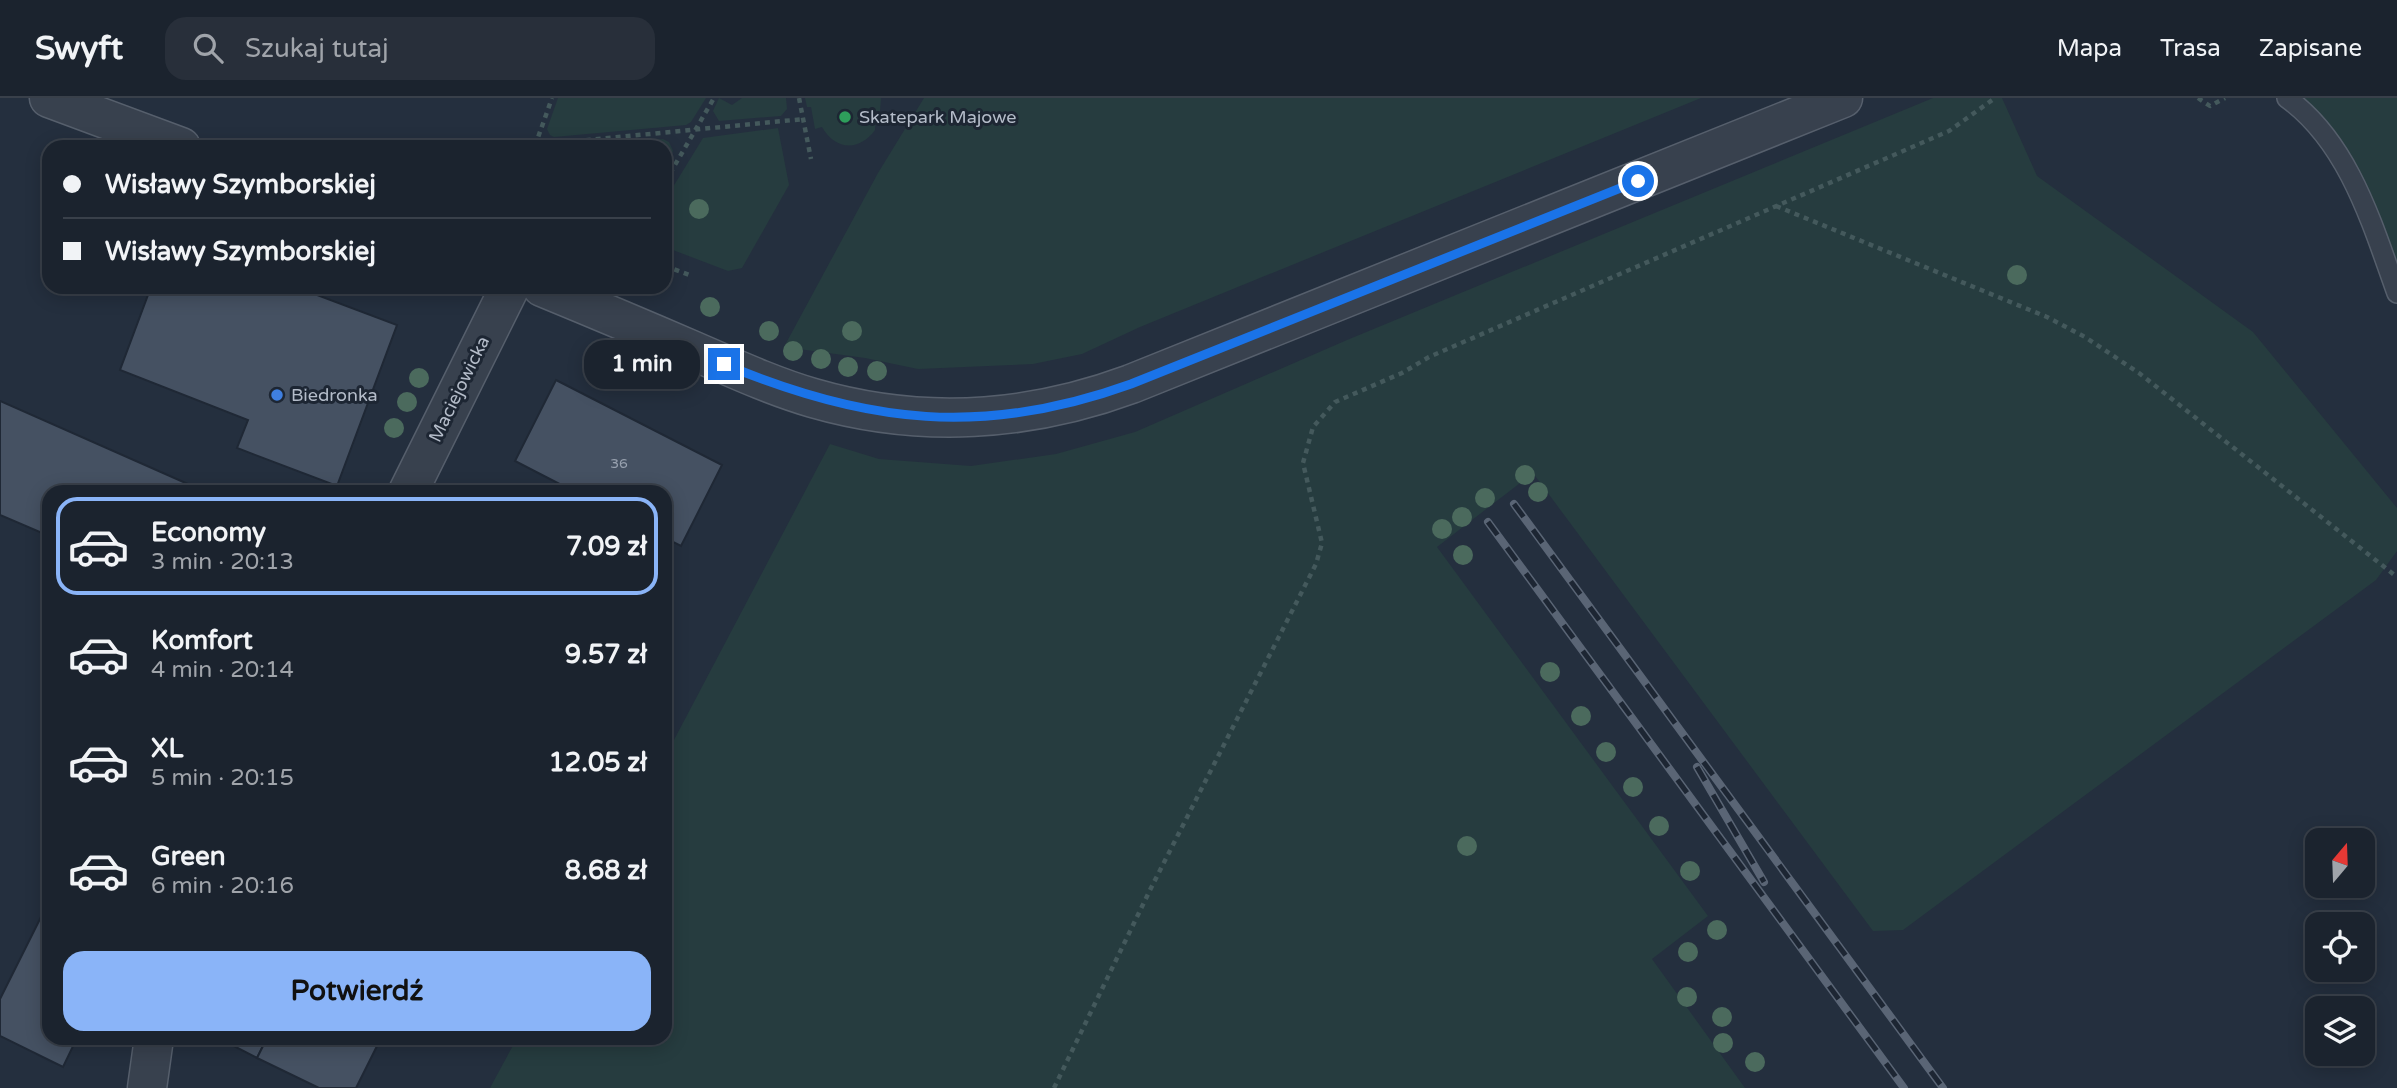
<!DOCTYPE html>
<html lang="pl">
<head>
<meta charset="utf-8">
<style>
	:root { --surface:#1b232e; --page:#282f3a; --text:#f1f3f6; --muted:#a0a4aa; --line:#39404a; --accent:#8ab4f8 }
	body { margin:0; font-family:"Varela Round",sans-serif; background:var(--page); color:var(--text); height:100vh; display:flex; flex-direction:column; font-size:26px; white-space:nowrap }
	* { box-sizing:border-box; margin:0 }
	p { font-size:23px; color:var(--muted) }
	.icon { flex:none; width:38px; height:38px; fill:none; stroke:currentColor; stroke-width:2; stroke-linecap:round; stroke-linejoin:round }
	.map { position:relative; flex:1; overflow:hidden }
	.details { position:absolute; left:42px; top:387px; width:630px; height:560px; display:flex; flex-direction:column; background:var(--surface); border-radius:21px; box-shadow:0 4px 18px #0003,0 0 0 2px var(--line) }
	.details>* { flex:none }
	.top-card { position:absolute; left:42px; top:42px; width:630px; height:154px; border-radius:21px; box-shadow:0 4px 18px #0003,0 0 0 2px var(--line); display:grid; align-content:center; height:154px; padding:0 21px; background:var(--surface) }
	.needle { width:46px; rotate:19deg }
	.controls { position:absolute; left:2305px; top:730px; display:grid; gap:14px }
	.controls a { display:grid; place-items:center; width:70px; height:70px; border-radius:14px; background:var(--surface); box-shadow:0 4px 18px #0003,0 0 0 2px var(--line); font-size:35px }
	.end { position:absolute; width:32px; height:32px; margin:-16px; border:9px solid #1a73e8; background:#fff; box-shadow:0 0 0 4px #fff }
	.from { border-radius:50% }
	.bubble { position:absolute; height:49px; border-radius:21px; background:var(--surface); box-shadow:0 4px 18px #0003,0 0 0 2px var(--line); font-size:23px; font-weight:700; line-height:49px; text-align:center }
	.top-card b { display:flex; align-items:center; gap:24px; height:66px; font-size:26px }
	.top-card b+b { border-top:2px solid var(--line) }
	.top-card i { width:18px; height:18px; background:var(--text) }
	ul { padding:12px 0 0; list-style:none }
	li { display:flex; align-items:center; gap:21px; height:98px; margin:0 14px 10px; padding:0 7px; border:4px solid transparent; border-radius:21px }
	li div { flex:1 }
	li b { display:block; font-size:26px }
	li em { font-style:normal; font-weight:700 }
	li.selected { border-color:var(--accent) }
	li>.icon { width:63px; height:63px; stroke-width:1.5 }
	.button { display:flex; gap:14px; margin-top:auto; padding:14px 21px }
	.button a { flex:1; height:80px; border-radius:21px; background:var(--accent); color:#111; font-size:28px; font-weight:700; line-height:80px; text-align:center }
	header { display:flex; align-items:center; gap:42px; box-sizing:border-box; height:98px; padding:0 35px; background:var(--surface); border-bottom:2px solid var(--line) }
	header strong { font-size:33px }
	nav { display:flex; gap:38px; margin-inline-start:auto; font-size:24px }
	.search { width:490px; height:63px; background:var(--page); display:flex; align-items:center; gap:18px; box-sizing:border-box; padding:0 24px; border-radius:21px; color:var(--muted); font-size:26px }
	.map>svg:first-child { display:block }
</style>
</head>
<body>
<header>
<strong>Swyft</strong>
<div class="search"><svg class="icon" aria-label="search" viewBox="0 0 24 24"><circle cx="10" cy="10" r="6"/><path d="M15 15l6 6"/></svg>Szukaj tutaj</div>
<nav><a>Mapa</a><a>Trasa</a><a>Zapisane</a></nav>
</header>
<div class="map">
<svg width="2397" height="990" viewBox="0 0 2397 990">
	<rect width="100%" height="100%" fill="#242f3e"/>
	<g fill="#263c3f">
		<polygon points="558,0 706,0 691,24 686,27 554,39 550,37 547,31"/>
		<polygon points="719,0 732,7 742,0 786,0 787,11 781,18 719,23 713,13"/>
		<path d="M 805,0 L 881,0 L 880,13 L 876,13 L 875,32 C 859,54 835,52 822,29 L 815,31 L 811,9 L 807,9 Z"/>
		<polygon points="924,0 1701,0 1140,229 1082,256 1033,266 918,271 865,260 784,249 878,75"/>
		<polygon points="1933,0 2002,0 2037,78 2253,234 2397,410 2397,453 2376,482 1903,832 1873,833 1533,375 1437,449 1708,818 1652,861 1745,990 490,990 517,940 665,940 665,659 830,346 879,361 971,368 1056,356 1135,334 1347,242"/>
		<polygon points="2296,0 2397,0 2397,163"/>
		<polygon points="778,30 789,87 742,170 728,173 665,149 665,102 703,40"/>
		<polygon points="663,41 669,44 673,53 665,68 665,49 565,49"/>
	</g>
	<g fill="#455162" stroke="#1f2835" stroke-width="2">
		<polygon points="151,189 296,189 397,227 337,388 237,350 248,322 120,272"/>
		<polygon points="556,282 722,367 681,448 665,440 665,394 575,394 515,363"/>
		<polygon points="0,303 206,394 49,394 49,438 0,417"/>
		<polygon points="49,803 49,940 77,940 63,969 0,938 0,901"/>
		<polygon points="226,940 267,940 257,960 224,943"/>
		<polygon points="267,940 381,940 356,990 319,990 257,960"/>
	</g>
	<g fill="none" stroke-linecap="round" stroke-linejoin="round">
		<g stroke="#565f6c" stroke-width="22">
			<path id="service" d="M 2287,0 C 2349,45 2372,126 2397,195"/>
		</g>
		<g stroke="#565f6c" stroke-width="41">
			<g id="minor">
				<polyline points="49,0 181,49"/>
				<path d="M 542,189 C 593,210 643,231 694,253 C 733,270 772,288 813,300 C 920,331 1028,324 1131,286 L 1843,0"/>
				<polyline points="408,394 510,189"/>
				<polyline points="147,990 154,940"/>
			</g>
		</g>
		<g stroke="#44595c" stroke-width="4.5" stroke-dasharray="5 5" stroke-linecap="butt">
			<polyline points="799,0 811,61"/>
			<polyline points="2198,0 2210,8 2225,0"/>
			<polyline points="536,47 804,21"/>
			<polyline points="535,48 552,0"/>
			<polyline points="665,84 714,0"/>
			<polyline points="1776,108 2047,219 2085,239 2139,275 2397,479"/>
			<polyline points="665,168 692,178"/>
			<polyline points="1054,990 1152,788 1316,466 1322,445 1303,365 1313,329 1335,304 1402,275 1429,259 1949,33 1995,0"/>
		</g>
		<use href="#service" stroke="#38414e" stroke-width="19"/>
		<use href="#minor" stroke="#38414e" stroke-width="38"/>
		<g stroke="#5a6575" stroke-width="8">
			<g id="rail">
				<polyline points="1514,406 1943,990"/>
				<polyline points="1488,424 1904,990"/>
				<polyline points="1697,669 1764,784"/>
			</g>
		</g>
		<use href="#rail" stroke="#1d2633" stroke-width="5" stroke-dasharray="16" stroke-linecap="butt"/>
	</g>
	<g fill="#4b6a5d">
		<circle cx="699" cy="111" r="10"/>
		<circle cx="2017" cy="177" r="10"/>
		<circle cx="710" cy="209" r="10"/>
		<circle cx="769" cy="233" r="10"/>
		<circle cx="852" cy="233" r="10"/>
		<circle cx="793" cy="253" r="10"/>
		<circle cx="821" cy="261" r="10"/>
		<circle cx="848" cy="269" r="10"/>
		<circle cx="877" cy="273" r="10"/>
		<circle cx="419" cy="280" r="10"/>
		<circle cx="407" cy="304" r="10"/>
		<circle cx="394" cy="330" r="10"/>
		<circle cx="1525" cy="377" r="10"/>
		<circle cx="1538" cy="394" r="10"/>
		<circle cx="1485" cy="400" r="10"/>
		<circle cx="1462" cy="419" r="10"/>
		<circle cx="1442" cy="431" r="10"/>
		<circle cx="1463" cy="457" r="10"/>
		<circle cx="1550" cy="574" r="10"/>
		<circle cx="1581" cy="618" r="10"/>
		<circle cx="1606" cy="654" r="10"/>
		<circle cx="1633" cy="689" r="10"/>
		<circle cx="1659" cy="728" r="10"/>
		<circle cx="1467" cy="748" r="10"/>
		<circle cx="1690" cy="773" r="10"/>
		<circle cx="1717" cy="832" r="10"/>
		<circle cx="1688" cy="854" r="10"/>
		<circle cx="1687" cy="899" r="10"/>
		<circle cx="1722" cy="919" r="10"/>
		<circle cx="1723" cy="945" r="10"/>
		<circle cx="1755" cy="964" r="10"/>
	</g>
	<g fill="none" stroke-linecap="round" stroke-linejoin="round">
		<path stroke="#1a73e8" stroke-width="9" d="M 724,266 C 866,326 985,339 1131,286 L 1638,83"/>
	</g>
	<circle fill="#2e9e5b" stroke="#1d2633" stroke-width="2.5" cx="845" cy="19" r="7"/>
	<circle fill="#3f7fe0" stroke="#1d2633" stroke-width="2.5" cx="277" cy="297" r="7"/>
	<g text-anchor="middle" stroke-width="6" stroke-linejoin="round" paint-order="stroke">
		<g font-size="14" fill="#98a1af">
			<text x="619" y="370">36</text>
		</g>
		<g font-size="18" fill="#b4bcc9" stroke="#1d2633" text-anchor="start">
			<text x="859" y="25">Skatepark Majowe</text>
			<text x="291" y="303">Biedronka</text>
		</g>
		<g font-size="18" fill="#b4bcc9" stroke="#1d2633">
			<text transform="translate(459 291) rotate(-64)" y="6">Maciejowicka</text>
		</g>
	</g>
</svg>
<div class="controls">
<a><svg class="needle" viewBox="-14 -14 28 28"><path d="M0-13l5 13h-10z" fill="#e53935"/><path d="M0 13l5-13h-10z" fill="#a0a4aa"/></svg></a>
<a><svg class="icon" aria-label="locate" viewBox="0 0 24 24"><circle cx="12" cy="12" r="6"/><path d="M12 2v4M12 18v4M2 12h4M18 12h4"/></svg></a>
<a><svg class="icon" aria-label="layers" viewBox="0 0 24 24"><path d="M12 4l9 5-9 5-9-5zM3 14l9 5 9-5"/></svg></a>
</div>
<i class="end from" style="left:1638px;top:83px"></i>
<i class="end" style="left:724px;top:266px"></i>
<div class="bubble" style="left:584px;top:242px;width:116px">1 min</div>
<div class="top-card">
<b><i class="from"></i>Wisławy Szymborskiej</b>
<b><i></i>Wisławy Szymborskiej</b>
</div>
<section class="details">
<ul>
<li class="selected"><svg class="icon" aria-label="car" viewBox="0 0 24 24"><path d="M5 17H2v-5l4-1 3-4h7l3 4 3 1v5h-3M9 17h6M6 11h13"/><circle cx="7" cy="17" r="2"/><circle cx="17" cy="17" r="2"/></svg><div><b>Economy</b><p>3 min · 20:13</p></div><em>7.09 zł</em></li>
<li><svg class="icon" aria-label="car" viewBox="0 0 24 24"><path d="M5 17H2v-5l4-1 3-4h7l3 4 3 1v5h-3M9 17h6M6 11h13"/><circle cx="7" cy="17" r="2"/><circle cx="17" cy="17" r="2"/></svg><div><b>Komfort</b><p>4 min · 20:14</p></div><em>9.57 zł</em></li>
<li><svg class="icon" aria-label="car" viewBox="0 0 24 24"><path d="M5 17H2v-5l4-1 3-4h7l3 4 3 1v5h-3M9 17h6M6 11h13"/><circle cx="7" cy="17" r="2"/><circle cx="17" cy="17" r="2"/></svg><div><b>XL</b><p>5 min · 20:15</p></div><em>12.05 zł</em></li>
<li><svg class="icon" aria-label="car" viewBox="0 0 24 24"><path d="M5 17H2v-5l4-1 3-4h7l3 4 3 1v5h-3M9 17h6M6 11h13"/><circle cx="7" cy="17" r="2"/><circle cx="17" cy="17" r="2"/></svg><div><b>Green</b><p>6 min · 20:16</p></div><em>8.68 zł</em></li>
</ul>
<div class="button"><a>Potwierdź</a></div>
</section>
</div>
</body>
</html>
